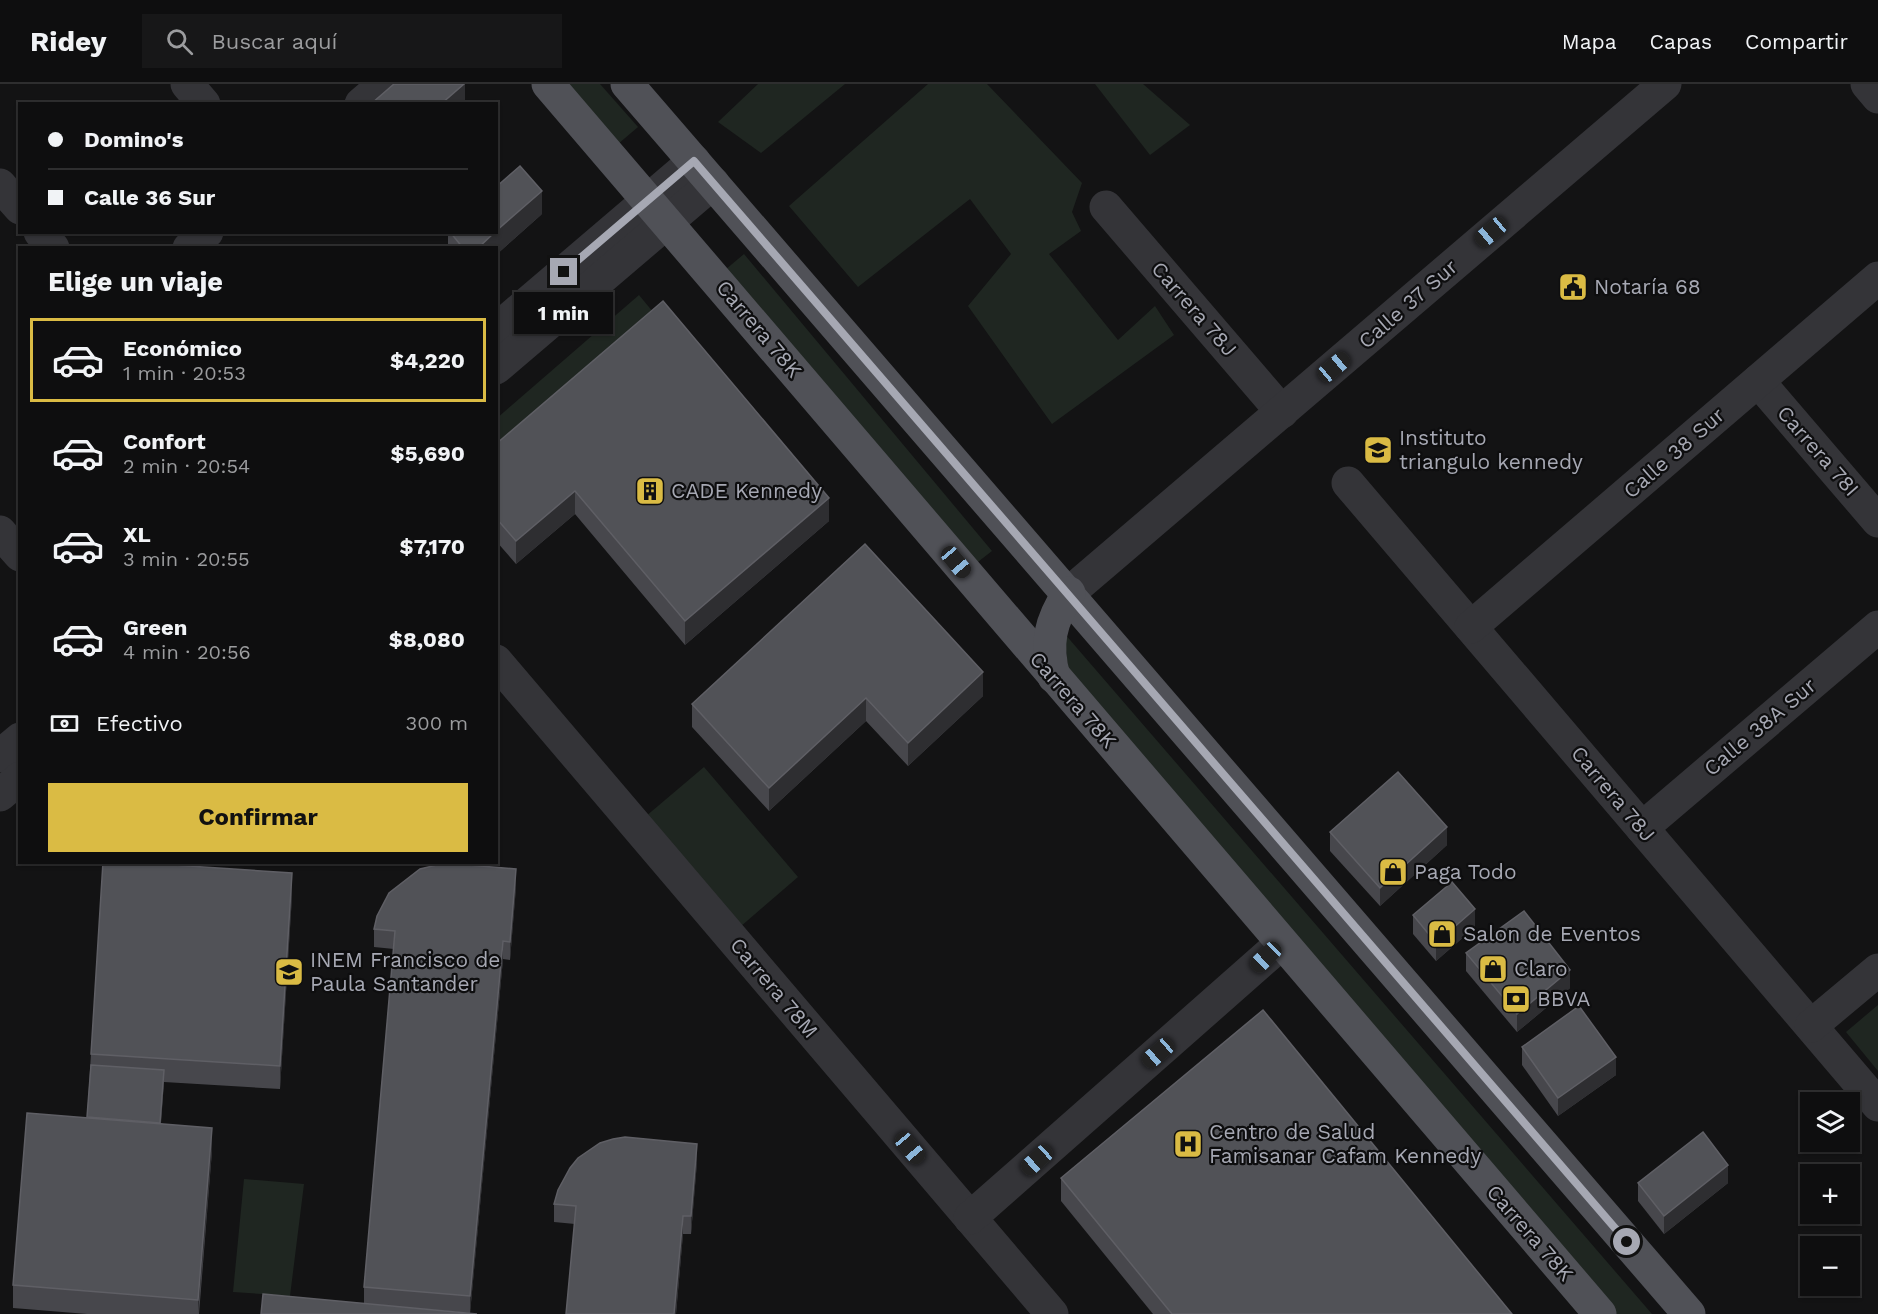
<!DOCTYPE html>
<html lang="es">
<head>
<meta charset="utf-8">
<style>
	:root { --surface:#0e0e0f; --page:#171718; --text:#f1f3f6; --muted:#9b9c9e; --line:#2e2e2f; --accent:#dabb44 }
	body { margin:0; font-family:"Work Sans",sans-serif; background:var(--page); color:var(--text); height:100vh; display:flex; flex-direction:column; font-size:22px; white-space:nowrap }
	* { box-sizing:border-box; margin:0 }
	p { font-size:20px; color:var(--muted) }
	.icon { flex:none; width:33px; height:33px; fill:none; stroke:currentColor; stroke-width:2; stroke-linecap:round; stroke-linejoin:round }
	.map { position:relative; flex:1; overflow:hidden }
	.panel { position:absolute; left:18px; top:162px; width:480px; height:618px; display:flex; flex-direction:column; background:var(--surface); border-radius:0px; box-shadow:0 2px 4px #0004,0 0 0 2px var(--line) }
	.panel>* { flex:none }
	.top-card { position:absolute; left:18px; top:18px; width:480px; height:132px; border-radius:0px; box-shadow:0 2px 4px #0004,0 0 0 2px var(--line); display:grid; align-content:center; height:132px; padding:0 30px; background:var(--surface) }
	.buttons { position:absolute; left:1800px; top:1008px; display:grid; gap:12px }
	.buttons a { display:grid; place-items:center; width:60px; height:60px; border-radius:0px; background:var(--surface); box-shadow:0 2px 4px #0004,0 0 0 2px var(--line); font-size:30px }
	.end { position:absolute; width:27px; height:27px; margin:-14px; border:8px solid #a6a8b3; background:#111; box-shadow:0 0 0 3px #111 }
	.from { border-radius:50% }
	.bubble { position:absolute; height:42px; border-radius:0px; background:var(--surface); box-shadow:0 2px 4px #0004,0 0 0 2px var(--line); font-size:20px; font-weight:700; line-height:42px; text-align:center }
	.car { position:absolute; width:18px; height:36px; margin:-18px -9px; border-radius:8px; box-shadow:0 0 4px 2px #0007; background:linear-gradient(#222 24%,#8ab4d8 0 40%,#222 0 76%,#8ab4d8 0 86%,#222 0) }
	.top-card b { display:flex; align-items:center; gap:21px; height:57px; font-size:22px }
	.top-card b+b { border-top:2px solid var(--line) }
	.top-card i { width:15px; height:15px; background:var(--text) }
	ul { padding:0; list-style:none }
	li { display:flex; align-items:center; gap:18px; height:84px; margin:0 12px 9px; padding:0 18px; border:3px solid transparent; border-radius:0px }
	li div { flex:1 }
	li b { display:block; font-size:22px }
	li em { font-style:normal; font-weight:700 }
	li.current { border-color:var(--accent) }
	li>.icon { width:54px; height:54px; stroke-width:1.5 }
	h2 { padding:0 30px; font-size:27px; line-height:72px }
	.pay { display:flex; align-items:center; gap:15px; height:66px; padding:0 30px; font-size:22px }
	.pay p { margin-inline-start:auto }
	.action { display:flex; gap:12px; margin-top:auto; padding:12px 30px }
	.action a { flex:1; height:69px; border-radius:0px; background:var(--accent); color:#111; font-size:24px; font-weight:700; line-height:69px; text-align:center }
	header { display:flex; align-items:center; gap:36px; box-sizing:border-box; height:84px; padding:0 30px; background:var(--surface); border-bottom:2px solid var(--line) }
	header strong { font-size:28px }
	nav { display:flex; gap:33px; margin-inline-start:auto; font-size:21px }
	.search { width:420px; height:54px; background:var(--page); display:flex; align-items:center; gap:15px; box-sizing:border-box; padding:0 21px; border-radius:0px; color:var(--muted); font-size:22px }
	.map>svg:first-child { display:block }
</style>
</head>
<body>
<header>
<strong>Ridey</strong>
<div class="search"><svg class="icon" aria-label="search" viewBox="0 0 24 24"><circle cx="10" cy="10" r="6"/><path d="M15 15l6 6"/></svg>Buscar aquí</div>
<nav><a>Mapa</a><a>Capas</a><a>Compartir</a></nav>
</header>
<div class="map">
<svg width="1878" height="1230" viewBox="0 0 1878 1230">
	<rect width="100%" height="100%" fill="#131314"/>
	<g fill="#1f2621">
		<polygon points="567,0 600,0 638,43 618,60"/>
		<polygon points="758,0 845,0 761,69 718,38"/>
		<polygon points="928,0 987,0 1082,99 1072,128 1081,147 1049,170 1118,256 1155,222 1174,251 1052,340 968,222 1011,170 970,115 858,203 789,122"/>
		<polygon points="1095,0 1143,0 1190,41 1150,71"/>
		<polygon points="744,170 992,467 974,481 725,186"/>
		<polygon points="639,211 663,240 497,383 496,335"/>
		<polygon points="1064,549 1652,1230 1613,1230 1069,592"/>
		<polygon points="704,683 798,793 740,843 645,733"/>
		<polygon points="1878,921 1878,987 1846,948"/>
		<polygon points="244,1095 304,1100 290,1212 233,1208"/>
	</g>
	<g fill="none" stroke-linecap="round" stroke-linejoin="round">
		<g stroke="#343438" stroke-width="33">
			<polyline points="187,0 204,20"/>
			<polyline points="1867,0 1878,13"/>
			<polyline points="361,20 384,0"/>
			<polyline points="0,101 20,124"/>
			<polyline points="1106,123 1282,328"/>
			<polyline points="40,148 53,164"/>
			<polyline points="189,164 207,148"/>
			<polyline points="496,246 694,77"/>
			<polyline points="496,284 713,99"/>
			<polyline points="1758,297 1878,437"/>
			<polyline points="1348,399 1878,1021"/>
			<polyline points="0,448 20,471"/>
			<polyline points="1069,509 1665,0"/>
			<polyline points="1471,543 1878,194"/>
			<polyline points="496,577 1052,1230"/>
			<polyline points="0,672 20,655"/>
			<polyline points="0,711 20,694"/>
			<polyline points="1642,744 1878,543"/>
			<polyline points="1811,942 1878,886"/>
			<polyline points="970,1134 1282,859"/>
		</g>
		<g stroke="#505157" stroke-width="33">
			<polyline points="548,0 1600,1230"/>
			<polyline points="627,0 1689,1230"/>
			<path d="M 1054,593 C 1045,560 1050,537 1069,509"/>
		</g>
	</g>
	<g fill="#47474c">
		<polygon points="542,130 496,171 496,164 448,164 448,148 496,148"/>
		<polygon points="496,360 829,437 685,561 575,430 516,480 496,457"/>
		<polygon points="865,460 983,612 908,682 866,637 769,727 692,643 692,620"/>
		<polygon points="1330,748 1447,761 1380,822 1330,767"/>
		<polygon points="516,803 510,876 503,875 470,1229 364,1220 364,1203 394,865 374,863 374,845"/>
		<polygon points="292,812 280,1005 164,998 161,1039 212,1067 199,1230 87,1230 13,1224 13,1201 87,1033 91,970"/>
		<polygon points="1413,831 1475,843 1436,877 1413,850"/>
		<polygon points="1466,869 1570,904 1517,948 1466,887"/>
		<polygon points="1522,963 1616,991 1558,1032 1522,981"/>
		<polygon points="697,1078 691,1150 683,1150 676,1230 566,1230 575,1140 554,1138 554,1120"/>
		<polygon points="1061,1094 1512,1230 1153,1230 1061,1117"/>
		<polygon points="1638,1099 1728,1099 1664,1150 1638,1117"/>
	</g>
	<g fill="#2e2e31">
		<polygon points="464,0 465,0 465,20 441,20"/>
		<polygon points="542,107 542,130 496,171 496,164 478,164 495,148 496,148 496,147"/>
		<polygon points="575,407 575,430 516,480 516,457"/>
		<polygon points="829,414 829,437 685,561 685,537"/>
		<polygon points="983,588 983,612 908,682 908,659"/>
		<polygon points="866,614 866,637 769,727 769,704"/>
		<polygon points="1447,743 1447,761 1380,822 1380,804"/>
		<polygon points="516,785 516,803 510,876 510,858"/>
		<polygon points="292,789 292,812 280,1005 280,982"/>
		<polygon points="1475,825 1475,843 1436,877 1436,859"/>
		<polygon points="503,857 503,875 470,1230 470,1212"/>
		<polygon points="1570,886 1570,904 1517,948 1517,930"/>
		<polygon points="1616,973 1616,991 1558,1032 1558,1014"/>
		<polygon points="164,986 164,998 159,1062 159,1050"/>
		<polygon points="212,1044 212,1067 198,1230 198,1216"/>
		<polygon points="697,1060 697,1078 691,1150 691,1132"/>
		<polygon points="1728,1081 1728,1099 1664,1150 1664,1132"/>
		<polygon points="683,1132 683,1150 676,1230 674,1230"/>
	</g>
	<g fill="#515257" stroke="#5f5f65" stroke-width="1.5">
		<polygon points="394,0 464,0 441,20 372,20 372,19"/>
		<polygon points="520,82 542,107 496,147 496,103"/>
		<polygon points="450,148 495,148 478,164 463,164"/>
		<polygon points="663,217 829,414 685,537 575,407 516,457 496,434 496,360"/>
		<polygon points="865,460 983,588 908,659 866,614 769,704 692,620"/>
		<polygon points="1398,688 1447,743 1380,804 1330,748"/>
		<polygon points="103,778 129,778 292,789 280,982 91,970"/>
		<polygon points="445,779 516,785 510,858 503,857 470,1212 364,1203 395,847 374,845 377,832 389,809 420,785"/>
		<polygon points="1452,798 1475,825 1436,859 1413,831"/>
		<polygon points="1524,827 1570,886 1517,930 1466,869"/>
		<polygon points="1579,922 1616,973 1558,1014 1522,963"/>
		<polygon points="1263,926 1512,1230 1172,1230 1061,1094"/>
		<polygon points="91,981 164,986 160,1039 87,1033"/>
		<polygon points="27,1029 212,1044 198,1216 13,1201"/>
		<polygon points="1703,1048 1728,1081 1664,1132 1638,1099"/>
		<polygon points="625,1053 697,1060 691,1132 683,1132 674,1230 566,1230 576,1122 554,1120 558,1106 570,1084 578,1074 600,1059 613,1055"/>
		<polygon points="263,1210 477,1230 261,1230"/>
	</g>
	<g fill="none" stroke-linecap="round" stroke-linejoin="round">
		<polyline stroke="#a6a8b3" stroke-width="8" points="564,188 694,77 1627,1158"/>
	</g>
	<defs>
		<g id="civic-square" transform="scale(1.5)"><rect x="-9" y="-9" width="18" height="18" rx="4" fill="#dabb44" stroke="#0e0e0f"/><path d="M-.6-6.5H3V-4.5H.6V-3L4-1V1h2V6H-6V1h2V-1L-.6-3ZM-1.2 2.5V6h2.4V2.5Z" fill="#111"/></g>
		<g id="school-square" transform="scale(1.5)"><rect x="-9" y="-9" width="18" height="18" rx="4" fill="#dabb44" stroke="#0e0e0f"/><path d="M0-5L7-2L0 1L-7-2ZM-4 1L0 2.5L4 1V4Q0 6-4 4Z" fill="#111"/></g>
		<g id="building-square" transform="scale(1.5)"><rect x="-9" y="-9" width="18" height="18" rx="4" fill="#dabb44" stroke="#0e0e0f"/><path d="M-4-6H4V6H1V3H-1V6H-4ZM-2.5-4.3h1.7v1.8h-1.7ZM.8-4.3h1.7v1.8H.8ZM-2.5-1h1.7V.8h-1.7ZM.8-1h1.7V.8H.8Z" fill="#111"/></g>
		<g id="shop-square" transform="scale(1.5)"><rect x="-9" y="-9" width="18" height="18" rx="4" fill="#dabb44" stroke="#0e0e0f"/><path d="M-5-2.5h2.3a2.7 3.5 0 0 1 5.4 0H5L5.5 6h-11ZM-1.5-2.5h3a1.5 2.3 0 0 0-3 0Z" fill="#111"/></g>
		<g id="bank-square" transform="scale(1.5)"><rect x="-9" y="-9" width="18" height="18" rx="4" fill="#dabb44" stroke="#0e0e0f"/><path d="M-6-4H6V4H-6ZM0-2.3a2.3 2.3 0 1 0 0 4.6a2.3 2.3 0 1 0 0-4.6Z" fill="#111"/></g>
		<g id="hospital-square" transform="scale(1.5)"><rect x="-9" y="-9" width="18" height="18" rx="4" fill="#dabb44" stroke="#0e0e0f"/><path d="M-5-5h3v3.5h4V-5h3V5h-3V1.5h-4V5h-3Z" fill="#111"/></g>
	</defs>
	<g fill-rule="evenodd">
		<use href="#civic-square" x="1573" y="203"/>
		<use href="#school-square" x="1378" y="366"/>
		<use href="#building-square" x="650" y="407"/>
		<use href="#shop-square" x="1393" y="788"/>
		<use href="#shop-square" x="1442" y="850"/>
		<use href="#shop-square" x="1493" y="885"/>
		<use href="#school-square" x="289" y="888"/>
		<use href="#bank-square" x="1516" y="915"/>
		<use href="#hospital-square" x="1188" y="1060"/>
	</g>
	<g text-anchor="middle" stroke-width="4.5" stroke-linejoin="round" paint-order="stroke">
		<g font-size="21" fill="#a6a8b3" stroke="#0e0e0f" text-anchor="start">
			<text x="1594" y="210">Notaría 68</text>
			<text x="1399" y="361">Instituto<tspan x="1399" dy="24">triangulo kennedy</tspan></text>
			<text x="671" y="414">CADE Kennedy</text>
			<text x="1414" y="795">Paga Todo</text>
			<text x="1463" y="857">Salon de Eventos</text>
			<text x="310" y="883">INEM Francisco de<tspan x="310" dy="24">Paula Santander</tspan></text>
			<text x="1514" y="892">Claro</text>
			<text x="1537" y="922">BBVA</text>
			<text x="1209" y="1055">Centro de Salud<tspan x="1209" dy="24">Famisanar Cafam Kennedy</tspan></text>
		</g>
		<g font-size="21" fill="#a6a8b3" stroke="#0e0e0f">
			<text transform="translate(1408 220) rotate(-41)" y="7">Calle 37 Sur</text>
			<text transform="translate(1194 225) rotate(49)" y="7">Carrera 78J</text>
			<text transform="translate(759 245) rotate(50)" y="7">Carrera 78K</text>
			<text transform="translate(1818 367) rotate(49)" y="7">Carrera 78I</text>
			<text transform="translate(1674 369) rotate(-41)" y="7">Calle 38 Sur</text>
			<text transform="translate(1073 616) rotate(49)" y="7">Carrera 78K</text>
			<text transform="translate(1760 643) rotate(-40)" y="7">Calle 38A Sur</text>
			<text transform="translate(1613 710) rotate(50)" y="7">Carrera 78J</text>
			<text transform="translate(774 904) rotate(50)" y="7">Carrera 78M</text>
			<text transform="translate(1530 1149) rotate(49)" y="7">Carrera 78K</text>
		</g>
	</g>
</svg>
<div class="buttons">
<a><svg class="icon" aria-label="layers" viewBox="0 0 24 24"><path d="M12 4l9 5-9 5-9-5zM3 14l9 5 9-5"/></svg></a>
<a>+</a>
<a>−</a>
</div>
<i class="end from" style="left:1627px;top:1158px"></i>
<i class="end" style="left:564px;top:188px"></i>
<div class="bubble" style="left:514px;top:208px;width:99px">1 min</div>
<i class="car" style="left:1491px;top:148px;rotate:230deg"></i>
<i class="car" style="left:1334px;top:283px;rotate:50deg"></i>
<i class="car" style="left:956px;top:478px;rotate:140deg"></i>
<i class="car" style="left:1266px;top:873px;rotate:226deg"></i>
<i class="car" style="left:1158px;top:969px;rotate:229deg"></i>
<i class="car" style="left:910px;top:1064px;rotate:140deg"></i>
<i class="car" style="left:1037px;top:1076px;rotate:228deg"></i>
<div class="top-card">
<b><i class="from"></i>Domino's</b>
<b><i></i>Calle 36 Sur</b>
</div>
<section class="panel">
<h2>Elige un viaje</h2>
<ul>
<li class="current"><svg class="icon" aria-label="car" viewBox="0 0 24 24"><path d="M5 17H2v-5l4-1 3-4h7l3 4 3 1v5h-3M9 17h6M6 11h13"/><circle cx="7" cy="17" r="2"/><circle cx="17" cy="17" r="2"/></svg><div><b>Económico</b><p>1 min · 20:53</p></div><em>$4,220</em></li>
<li><svg class="icon" aria-label="car" viewBox="0 0 24 24"><path d="M5 17H2v-5l4-1 3-4h7l3 4 3 1v5h-3M9 17h6M6 11h13"/><circle cx="7" cy="17" r="2"/><circle cx="17" cy="17" r="2"/></svg><div><b>Confort</b><p>2 min · 20:54</p></div><em>$5,690</em></li>
<li><svg class="icon" aria-label="car" viewBox="0 0 24 24"><path d="M5 17H2v-5l4-1 3-4h7l3 4 3 1v5h-3M9 17h6M6 11h13"/><circle cx="7" cy="17" r="2"/><circle cx="17" cy="17" r="2"/></svg><div><b>XL</b><p>3 min · 20:55</p></div><em>$7,170</em></li>
<li><svg class="icon" aria-label="car" viewBox="0 0 24 24"><path d="M5 17H2v-5l4-1 3-4h7l3 4 3 1v5h-3M9 17h6M6 11h13"/><circle cx="7" cy="17" r="2"/><circle cx="17" cy="17" r="2"/></svg><div><b>Green</b><p>4 min · 20:56</p></div><em>$8,080</em></li>
</ul>
<div class="pay"><svg class="icon" aria-label="cash" viewBox="0 0 24 24"><path d="M3 7h18v10H3z"/><circle cx="12" cy="12" r="2"/></svg>Efectivo<p>300 m</p></div>
<div class="action"><a>Confirmar</a></div>
</section>
</div>
</body>
</html>
